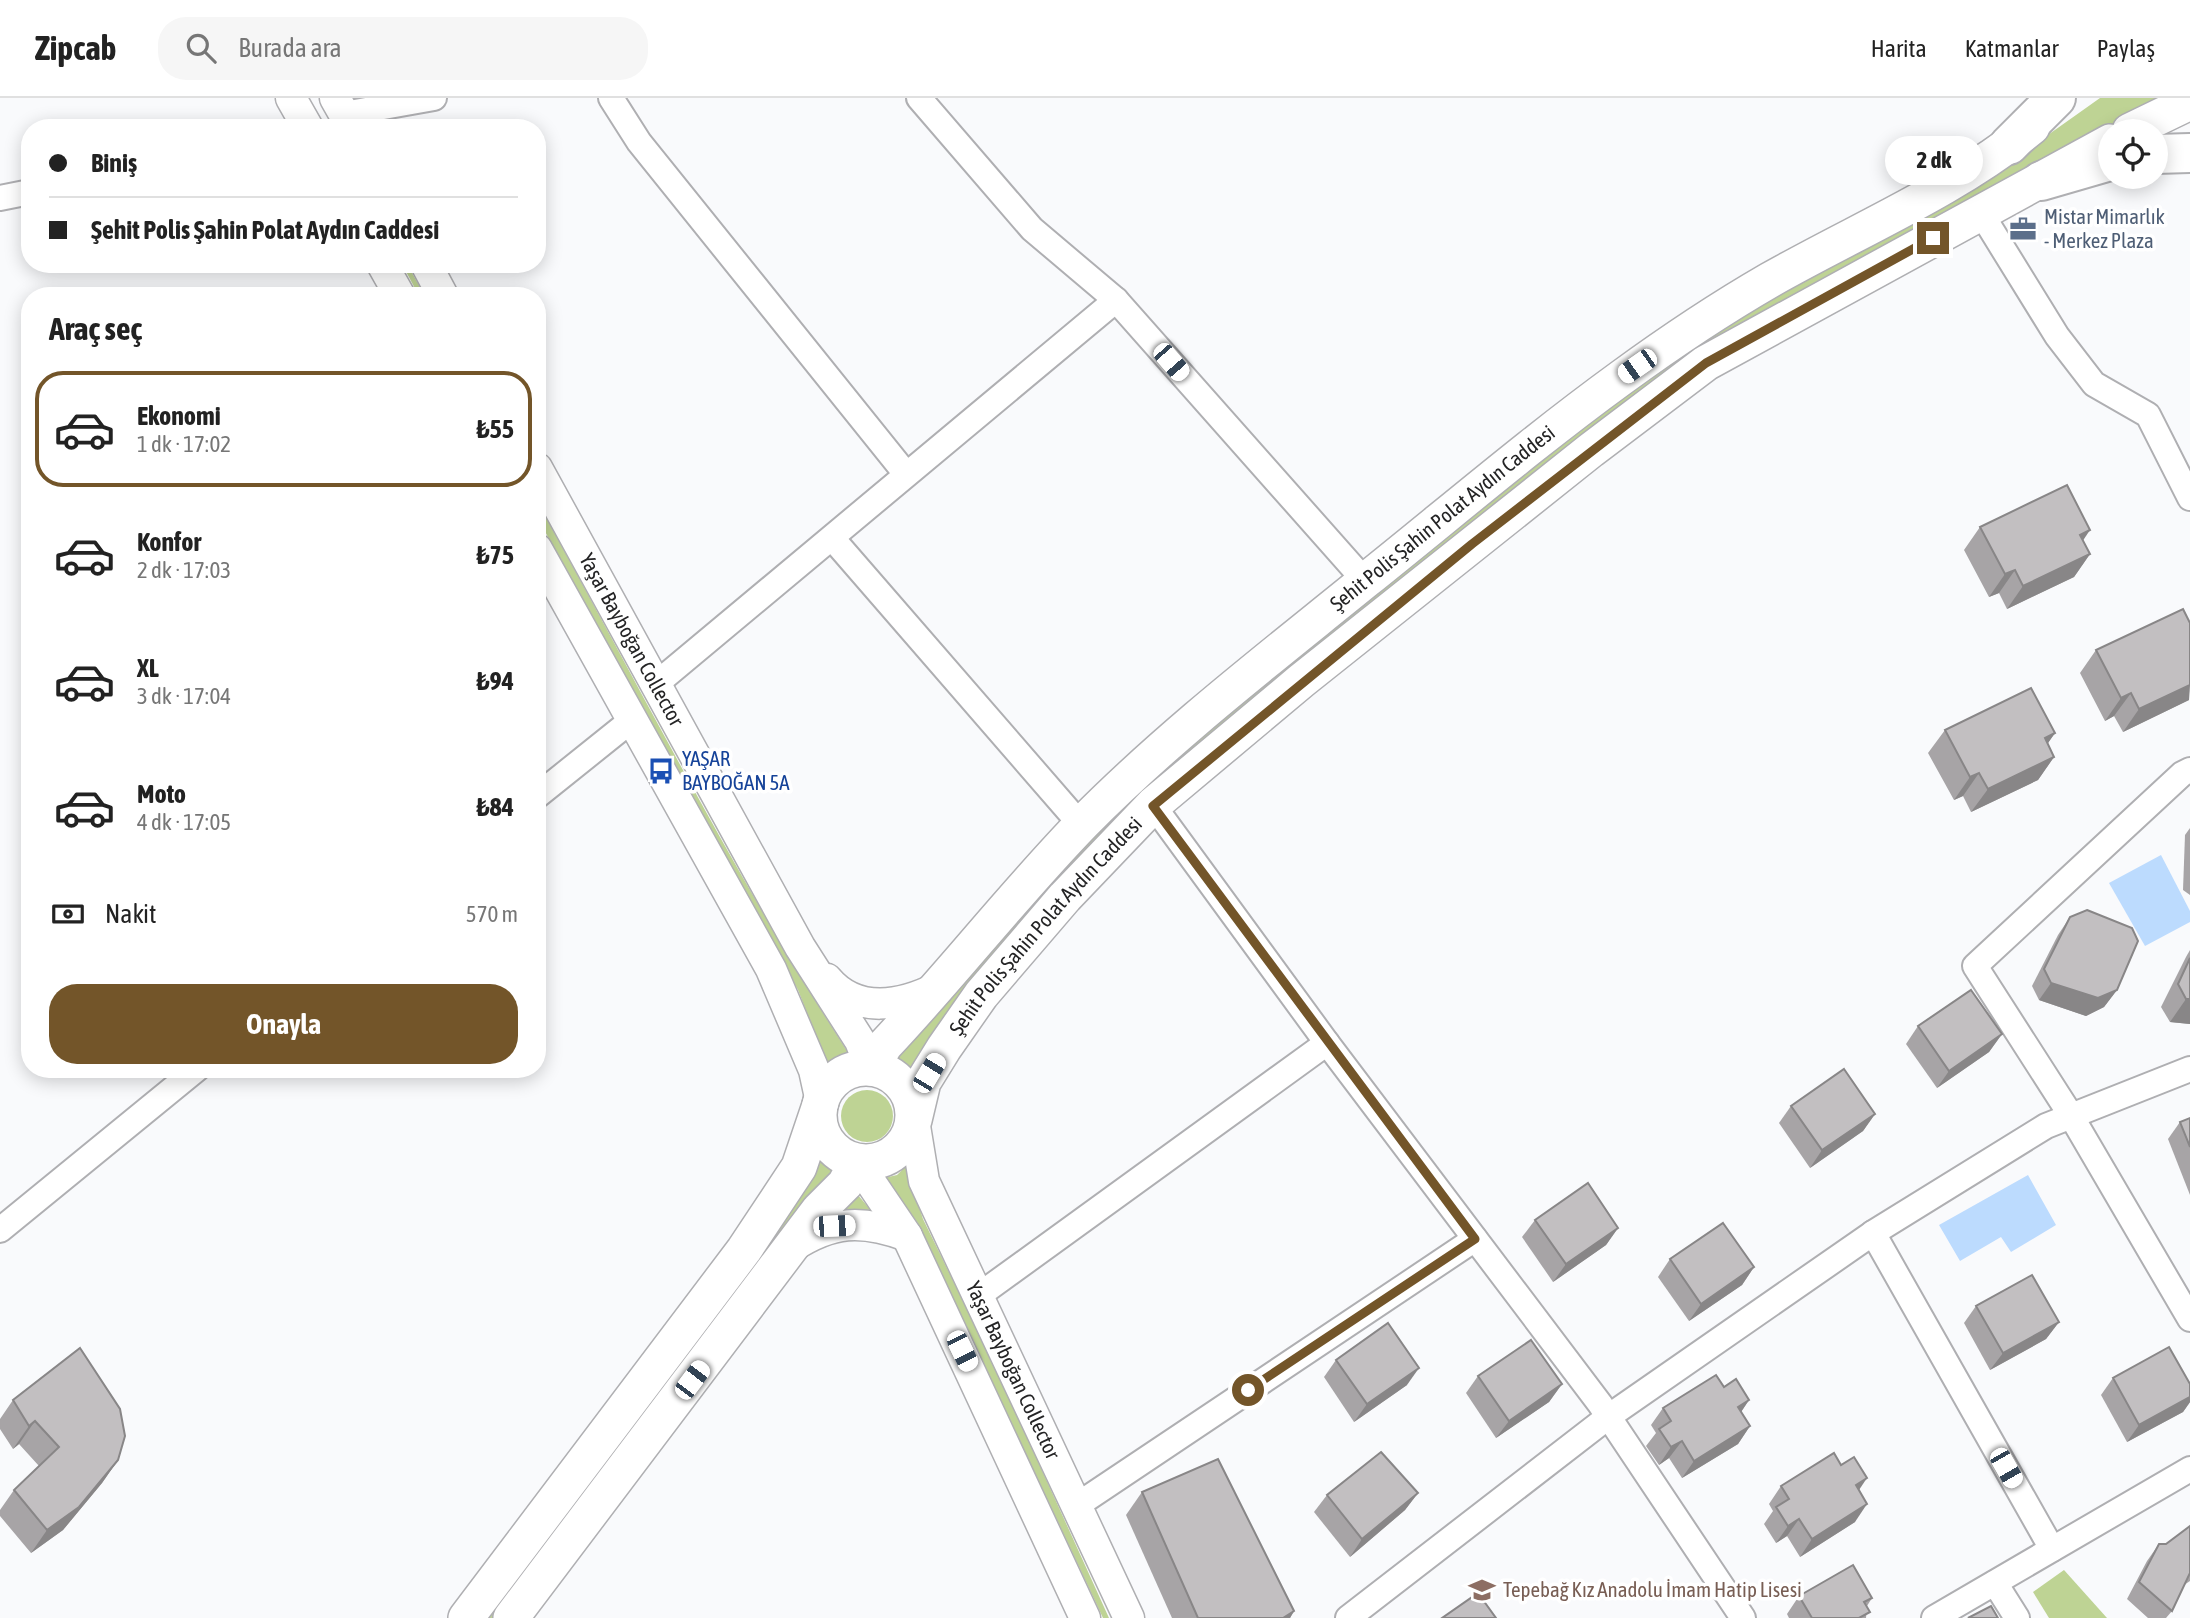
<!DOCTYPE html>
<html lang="tr">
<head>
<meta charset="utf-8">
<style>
	:root { --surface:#fff; --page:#f6f6f6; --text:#222; --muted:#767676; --line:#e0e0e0; --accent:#735529 }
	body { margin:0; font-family:"Asap Condensed",sans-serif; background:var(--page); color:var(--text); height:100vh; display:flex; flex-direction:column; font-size:26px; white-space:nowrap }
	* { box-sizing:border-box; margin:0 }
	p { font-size:23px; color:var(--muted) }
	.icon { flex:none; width:38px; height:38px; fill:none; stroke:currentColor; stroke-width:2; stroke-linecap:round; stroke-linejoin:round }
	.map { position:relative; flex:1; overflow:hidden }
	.side { position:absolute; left:21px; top:189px; width:525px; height:791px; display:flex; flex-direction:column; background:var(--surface); border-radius:28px; box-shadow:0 4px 18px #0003 }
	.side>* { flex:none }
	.guide { position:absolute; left:21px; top:21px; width:525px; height:154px; border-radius:28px; box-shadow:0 4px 18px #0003; display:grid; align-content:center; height:154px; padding:0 28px; background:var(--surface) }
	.buttons { position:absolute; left:2098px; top:21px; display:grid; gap:14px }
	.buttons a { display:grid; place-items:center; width:70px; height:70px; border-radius:50%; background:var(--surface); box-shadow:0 4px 18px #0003; font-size:35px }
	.end { position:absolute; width:32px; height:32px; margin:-16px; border:9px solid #735529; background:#fff; box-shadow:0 0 0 4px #fff }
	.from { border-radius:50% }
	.bubble { position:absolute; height:49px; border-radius:24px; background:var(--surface); box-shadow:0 4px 18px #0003; font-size:23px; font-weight:700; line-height:49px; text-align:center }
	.car { position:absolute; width:21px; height:42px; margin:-21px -10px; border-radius:9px; box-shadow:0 0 5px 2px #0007; background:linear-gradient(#fff 24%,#345 0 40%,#fff 0 76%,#345 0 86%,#fff 0) }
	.guide b { display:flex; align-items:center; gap:24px; height:66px; font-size:26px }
	.guide b+b { border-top:2px solid var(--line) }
	.guide i { width:18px; height:18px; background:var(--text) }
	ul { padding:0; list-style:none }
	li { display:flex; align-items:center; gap:21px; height:116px; margin:0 14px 10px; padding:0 14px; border:4px solid transparent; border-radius:28px }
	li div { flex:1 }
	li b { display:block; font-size:26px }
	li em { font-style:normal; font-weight:700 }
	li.on { border-color:var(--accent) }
	li>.icon { width:63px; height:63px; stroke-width:1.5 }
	h2 { padding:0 28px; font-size:32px; line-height:84px }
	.pay { display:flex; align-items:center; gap:18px; height:77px; padding:0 28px; font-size:26px }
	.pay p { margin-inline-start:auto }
	.action { display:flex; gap:14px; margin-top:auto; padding:14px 28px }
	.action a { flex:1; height:80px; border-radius:28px; background:var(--accent); color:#fff; font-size:28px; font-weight:700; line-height:80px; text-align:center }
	header { display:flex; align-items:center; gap:42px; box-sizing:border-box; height:98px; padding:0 35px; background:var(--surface); border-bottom:2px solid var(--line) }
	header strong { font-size:33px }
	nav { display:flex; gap:38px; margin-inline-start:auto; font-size:24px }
	.search { width:490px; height:63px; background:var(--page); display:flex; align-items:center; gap:18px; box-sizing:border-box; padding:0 24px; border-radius:28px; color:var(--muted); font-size:26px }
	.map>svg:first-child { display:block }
</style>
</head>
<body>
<header>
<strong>Zipcab</strong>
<div class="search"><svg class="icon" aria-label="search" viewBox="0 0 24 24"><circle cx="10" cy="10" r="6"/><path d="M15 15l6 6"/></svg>Burada ara</div>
<nav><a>Harita</a><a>Katmanlar</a><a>Paylaş</a></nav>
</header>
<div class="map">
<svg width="2190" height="1520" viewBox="0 0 2190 1520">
	<rect width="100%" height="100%" fill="#f9fafc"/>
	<g fill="#bed394">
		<path d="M 2100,0 L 2167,0 L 1793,197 L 1728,232 L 1661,277 L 1366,511 L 913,976 L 893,959 C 987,854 1079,747 1184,652 L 1543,362 L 1659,273 L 1725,228 L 1790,191 L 1959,100 Z"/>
		<polygon points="402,166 407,166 425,198 419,198"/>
		<path d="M 537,403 C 639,588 735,778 849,956 L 828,969 L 798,892 L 537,419 Z"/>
		<circle cx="867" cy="1018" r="26"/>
		<polygon points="823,1057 838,1075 780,1138 493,1520 487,1520 776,1136 802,1097"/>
		<polygon points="906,1068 923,1121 992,1262 1109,1520 1103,1520 917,1124 884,1080 897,1077"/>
		<polygon points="858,1097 879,1122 834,1121"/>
		<polygon points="2064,1472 2107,1520 2049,1520 2033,1494"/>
	</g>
	<g fill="#bcdbfe">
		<polygon points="2161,757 2190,813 2190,824 2145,848 2109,785"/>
		<polygon points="2028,1077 2056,1127 2011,1154 2001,1139 1960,1163 1939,1127"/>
	</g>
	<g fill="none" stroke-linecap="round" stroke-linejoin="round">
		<g stroke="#afafb2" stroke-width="28">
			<g id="minor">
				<polyline points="611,0 639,44 906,376"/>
				<polyline points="919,0 1032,131 1116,202 1365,483"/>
				<polyline points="344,16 434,0"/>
				<polyline points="0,100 30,94"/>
				<polyline points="1981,115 2057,238 2094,286 2148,317 2190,400"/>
				<polyline points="832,440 1081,727"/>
				<polyline points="656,586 1116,202"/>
				<polyline points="2190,672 2182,676 1975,868 2070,1016 2190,1221"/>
				<polyline points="537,698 633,621"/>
				<polyline points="1153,707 1327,945 1600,1306 1743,1520"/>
				<polyline points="0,1132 197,971"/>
				<polyline points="1873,1135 2052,1451"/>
				<polyline points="978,1198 1327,945"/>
				<polyline points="1076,1408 1475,1141"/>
				<polyline points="1995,1485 2017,1520"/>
				<polyline points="1348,1520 1608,1319 1873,1135 2046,1028 2190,971"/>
				<polyline points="1934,1520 2190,1371"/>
			</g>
		</g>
		<g stroke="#afafb2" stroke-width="33">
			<g id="tertiary">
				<polyline points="291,0 308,30"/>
				<polyline points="335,0 352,30"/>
				<polyline points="382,166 400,198"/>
				<polyline points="426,166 443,198"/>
				<path id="s1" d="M 537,370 L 800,849 L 860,943 L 871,970"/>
				<polyline points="537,451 771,871 814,972 821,1004"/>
				<path d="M 827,881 C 857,917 901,908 939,889"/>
				<path id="s2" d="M 914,1022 L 924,1083 L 1129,1520"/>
				<polyline points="857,1064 907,1138 1085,1520"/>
				<path d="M 792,1149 C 832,1123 861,1121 907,1138"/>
			</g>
		</g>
		<g stroke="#afafb2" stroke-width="38">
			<g id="secondary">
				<polyline points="2130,33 2190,4"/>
				<circle cx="866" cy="1017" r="47"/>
				<path id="s3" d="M 871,970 L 885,947 C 953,875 1014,796 1083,725 C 1170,637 1269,561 1365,483 C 1450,415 1533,344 1621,280 C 1669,245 1718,212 1770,182 C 1858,132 1953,93 2032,29"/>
				<path id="s4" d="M 914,1022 L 923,984 L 944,950 L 981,897 L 1065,799 L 1153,707 L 1301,583 L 1591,352 L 1706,265 L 2110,44"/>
				<polyline points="466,1520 744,1152 799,1069 821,1004"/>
				<polyline points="511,1520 819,1112 845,1086 857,1064"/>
			</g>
		</g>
		<g stroke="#afafb2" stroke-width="42">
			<g id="primary">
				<polyline points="2009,47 2056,0"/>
				<polyline points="2156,56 2190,55"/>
				<polyline points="2041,83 2110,63"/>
			</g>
		</g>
		<use href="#minor" stroke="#fff" stroke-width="24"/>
		<use href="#tertiary" stroke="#fff" stroke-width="30"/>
		<use href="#secondary" stroke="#fff" stroke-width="35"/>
		<use href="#primary" stroke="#fff" stroke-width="38"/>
	</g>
	<g fill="#a7a4a6">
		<polygon points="1980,429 2083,443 2090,456 2074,479 2007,511 1999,495 1989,499 1964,452"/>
		<polygon points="2190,525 2189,602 2123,634 2114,618 2105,623 2080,575 2096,552"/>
		<polygon points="1945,632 2055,635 2047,646 2054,659 2038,682 1971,714 1963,698 1954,702 1928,655"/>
		<polygon points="2190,730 2190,797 2183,792 2185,737"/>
		<polygon points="2070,819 2117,892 2104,909 2086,918 2039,902 2032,888 2058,837"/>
		<polygon points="2190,852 2190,926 2170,924 2161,909 2186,859"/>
		<polygon points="1918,928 2002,936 1989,954 1937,990 1906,946"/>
		<polygon points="1791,1008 1875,1016 1863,1033 1810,1070 1779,1025"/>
		<polygon points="2190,1020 2190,1097 2168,1041 2180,1024"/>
		<polygon points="1535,1122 1618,1130 1606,1147 1553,1184 1522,1139"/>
		<polygon points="1670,1161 1754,1169 1742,1187 1689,1223 1658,1179"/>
		<polygon points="1976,1208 2059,1224 2046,1241 1990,1272 1964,1225"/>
		<polygon points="1336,1262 1407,1287 1354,1324 1324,1279"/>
		<polygon points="1478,1278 1562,1286 1549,1304 1496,1340 1466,1295"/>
		<polygon points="2113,1280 2190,1286 2190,1304 2183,1314 2127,1344 2101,1297"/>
		<polygon points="1724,1289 1749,1302 1741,1314 1750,1328 1738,1346 1682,1380 1669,1360 1659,1367 1646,1348 1656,1335 1651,1327 1663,1310"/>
		<polygon points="13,1302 118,1362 102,1385 63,1432 31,1455 0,1418 0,1412 14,1392 39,1368 19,1346 13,1351 0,1331 0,1321"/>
		<polygon points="1781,1388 1859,1392 1855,1424 1800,1459 1787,1438 1776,1445 1764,1426 1773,1413 1769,1406"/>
		<polygon points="1142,1394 1294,1513 1290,1520 1172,1520 1126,1417"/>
		<polygon points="1418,1395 1405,1412 1350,1459 1314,1414 1327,1397"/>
		<polygon points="2190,1428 2190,1483 2184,1487 2172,1513 2166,1520 2148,1520 2127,1501 2147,1463 2159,1446 2166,1446"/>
		<polygon points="1799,1498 1872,1500 1867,1508 1866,1520 1789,1520 1787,1516"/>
	</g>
	<g fill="#888687">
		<polygon points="2090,432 2074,456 2080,437"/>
		<polygon points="2090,456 2074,479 2007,511 2023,488"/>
		<polygon points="2015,472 1999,495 1989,499 2005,476"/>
		<polygon points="2190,587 2189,602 2123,634 2139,611"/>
		<polygon points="2131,595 2114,618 2105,623 2121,600"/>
		<polygon points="2055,635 2039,658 2045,640"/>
		<polygon points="2054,659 2038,682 1971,714 1988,691"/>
		<polygon points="1979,675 1963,698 1954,702 1970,679"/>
		<polygon points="2051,885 2117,892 2104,909 2086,918 2039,902"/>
		<polygon points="2186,901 2190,901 2190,926 2170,924"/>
		<polygon points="2002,936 1989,954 1937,990 1949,973"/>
		<polygon points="1875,1016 1863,1033 1810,1070 1822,1052"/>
		<polygon points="1618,1130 1606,1147 1553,1184 1566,1166"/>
		<polygon points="1754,1169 1742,1187 1689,1223 1701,1206"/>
		<polygon points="2059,1224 2046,1241 1990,1272 2003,1255"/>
		<polygon points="1419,1270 1407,1287 1354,1324 1367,1306"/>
		<polygon points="1562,1286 1549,1304 1496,1340 1509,1323"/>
		<polygon points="2190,1299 2190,1304 2183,1314 2127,1344 2139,1327"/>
		<polygon points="1749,1302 1737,1320 1738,1309"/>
		<polygon points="35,1323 19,1346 13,1351 29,1328"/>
		<polygon points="1750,1328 1738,1346 1682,1380 1694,1363"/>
		<polygon points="1682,1343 1669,1360 1659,1367 1671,1349"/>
		<polygon points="118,1362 102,1385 63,1432 31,1455 47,1432"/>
		<polygon points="1867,1380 1855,1398 1856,1387"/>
		<polygon points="1418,1395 1405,1412 1350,1459 1362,1441"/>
		<polygon points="1867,1406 1855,1424 1800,1459 1812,1441"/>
		<polygon points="1799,1421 1787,1438 1776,1445 1788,1428"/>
		<polygon points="1294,1513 1290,1520 1283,1520"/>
	</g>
	<g fill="#c2bfc1" stroke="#888687" stroke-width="2">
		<polygon points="2067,387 2090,432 2080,437 2090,456 2023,488 2015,472 2005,476 1980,429"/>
		<polygon points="2183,511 2190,525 2190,587 2139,611 2131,595 2121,600 2096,552"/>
		<polygon points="2031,590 2055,635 2045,640 2054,659 1988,691 1979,675 1970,679 1945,632"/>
		<polygon points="2087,812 2132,830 2138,843 2117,892 2098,900 2051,885 2044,871 2070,819"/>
		<polygon points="2190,860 2190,901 2186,901 2178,886"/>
		<polygon points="1971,892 2002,936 1949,973 1918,928"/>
		<polygon points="1844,971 1875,1016 1822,1052 1791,1008"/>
		<polygon points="2190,1020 2190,1049 2180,1024"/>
		<polygon points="1588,1085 1618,1130 1566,1166 1535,1122"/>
		<polygon points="1723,1125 1754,1169 1701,1206 1670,1161"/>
		<polygon points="2032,1177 2059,1224 2003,1255 1976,1208"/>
		<polygon points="1388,1225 1419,1270 1367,1306 1336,1262"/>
		<polygon points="1531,1242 1562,1286 1509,1323 1478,1278"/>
		<polygon points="2169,1249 2190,1286 2190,1299 2139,1327 2113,1280"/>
		<polygon points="80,1250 120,1311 125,1338 118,1362 79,1409 47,1432 14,1392 59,1349 35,1323 29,1328 13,1302"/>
		<polygon points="1716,1277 1724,1289 1736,1281 1749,1302 1738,1309 1750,1328 1694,1363 1682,1343 1671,1349 1659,1331 1671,1323 1663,1310"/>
		<polygon points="1381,1354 1418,1395 1362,1441 1327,1397"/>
		<polygon points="1834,1355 1841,1367 1854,1359 1867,1380 1856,1387 1867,1406 1812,1441 1799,1421 1788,1428 1776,1409 1789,1401 1781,1388"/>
		<polygon points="1218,1361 1294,1513 1283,1520 1198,1520 1142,1394"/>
		<polygon points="2190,1428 2190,1475 2172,1513 2139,1484 2159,1446 2166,1446"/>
		<polygon points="1853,1467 1872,1500 1864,1504 1870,1514 1859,1520 1812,1520 1799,1498"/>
		<polygon points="1478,1495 1496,1520 1442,1520"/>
		<polygon points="1991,1508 1998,1520 1968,1520"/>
	</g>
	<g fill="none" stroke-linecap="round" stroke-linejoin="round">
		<polyline stroke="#735529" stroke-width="9" points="1248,1292 1475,1141 1153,708 1472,446 1706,265 1933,140"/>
	</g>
	<defs>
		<g id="office-bare" transform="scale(2.1)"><path d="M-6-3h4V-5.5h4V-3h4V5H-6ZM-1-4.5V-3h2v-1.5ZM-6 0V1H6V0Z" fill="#5c6f8a" stroke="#fff" stroke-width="2.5" paint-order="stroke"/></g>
		<g id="bus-bare" transform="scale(2.1)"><path d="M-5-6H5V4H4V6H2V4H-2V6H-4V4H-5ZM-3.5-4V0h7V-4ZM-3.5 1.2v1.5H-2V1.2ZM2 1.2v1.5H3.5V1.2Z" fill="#1a4fb4" stroke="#fff" stroke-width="2.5" paint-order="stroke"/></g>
		<g id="school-bare" transform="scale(2.1)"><path d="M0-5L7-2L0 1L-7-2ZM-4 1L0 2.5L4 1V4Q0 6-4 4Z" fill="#8d6e63" stroke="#fff" stroke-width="2.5" paint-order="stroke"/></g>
	</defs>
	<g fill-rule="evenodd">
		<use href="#office-bare" x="2023" y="131"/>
		<use href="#bus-bare" x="661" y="673"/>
		<use href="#school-bare" x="1482" y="1492"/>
	</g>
	<g text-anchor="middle" stroke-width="7" stroke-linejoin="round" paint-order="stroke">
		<g font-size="21" fill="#4e5e75" stroke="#fff" text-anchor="start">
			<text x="2044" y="126">Mistar Mimarlık<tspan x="2044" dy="24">- Merkez Plaza</tspan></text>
		</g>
		<g font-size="21" fill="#242425" stroke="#fff">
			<text dy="7" stroke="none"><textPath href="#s3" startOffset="796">Şehit Polis Şahin Polat Aydın Caddesi</textPath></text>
			<text dy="7" stroke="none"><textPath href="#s1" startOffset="196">Yaşar Bayboğan Collector</textPath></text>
			<text dy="7" stroke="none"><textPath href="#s4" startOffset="238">Şehit Polis Şahin Polat Aydın Caddesi</textPath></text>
			<text dy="7" stroke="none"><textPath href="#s2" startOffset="271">Yaşar Bayboğan Collector</textPath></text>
		</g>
		<g font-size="21" fill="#164399" stroke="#fff" text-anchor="start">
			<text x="682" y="668">YAŞAR<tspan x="682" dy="24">BAYBOĞAN 5A</tspan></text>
		</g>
		<g font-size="21" fill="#785e54" stroke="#fff" text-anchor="start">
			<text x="1503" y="1499">Tepebağ Kız Anadolu İmam Hatip Lisesi</text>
		</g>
	</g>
</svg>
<div class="buttons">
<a><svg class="icon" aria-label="locate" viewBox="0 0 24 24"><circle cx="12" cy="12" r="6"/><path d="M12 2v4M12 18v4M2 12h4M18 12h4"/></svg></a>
</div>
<i class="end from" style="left:1248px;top:1292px"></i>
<i class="end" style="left:1933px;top:140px"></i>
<div class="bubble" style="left:1885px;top:38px;width:98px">2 dk</div>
<i class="car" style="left:1171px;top:264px;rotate:139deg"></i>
<i class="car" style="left:1637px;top:268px;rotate:235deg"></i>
<i class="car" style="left:929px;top:975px;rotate:31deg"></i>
<i class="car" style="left:834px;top:1128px;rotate:88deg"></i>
<i class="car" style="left:962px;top:1253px;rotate:154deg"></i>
<i class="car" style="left:692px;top:1282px;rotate:37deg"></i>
<i class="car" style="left:2006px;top:1370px;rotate:150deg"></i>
<div class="guide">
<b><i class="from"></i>Biniş</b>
<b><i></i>Şehit Polis Şahin Polat Aydın Caddesi</b>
</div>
<section class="side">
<h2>Araç seç</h2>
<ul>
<li class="on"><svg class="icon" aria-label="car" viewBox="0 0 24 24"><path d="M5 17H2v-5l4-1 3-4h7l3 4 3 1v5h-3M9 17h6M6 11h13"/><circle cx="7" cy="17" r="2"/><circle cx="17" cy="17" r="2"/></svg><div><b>Ekonomi</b><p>1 dk · 17:02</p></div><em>₺55</em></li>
<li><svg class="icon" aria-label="car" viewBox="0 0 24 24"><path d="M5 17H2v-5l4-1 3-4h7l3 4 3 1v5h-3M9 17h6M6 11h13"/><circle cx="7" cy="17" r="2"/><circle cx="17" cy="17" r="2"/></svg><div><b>Konfor</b><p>2 dk · 17:03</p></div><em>₺75</em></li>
<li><svg class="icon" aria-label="car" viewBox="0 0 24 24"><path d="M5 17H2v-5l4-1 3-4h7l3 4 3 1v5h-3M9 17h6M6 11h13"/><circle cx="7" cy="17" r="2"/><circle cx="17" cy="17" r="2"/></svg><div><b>XL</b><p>3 dk · 17:04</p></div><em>₺94</em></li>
<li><svg class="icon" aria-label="car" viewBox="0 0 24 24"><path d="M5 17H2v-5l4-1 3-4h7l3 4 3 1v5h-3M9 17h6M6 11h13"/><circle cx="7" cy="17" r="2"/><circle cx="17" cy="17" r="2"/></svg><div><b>Moto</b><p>4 dk · 17:05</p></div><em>₺84</em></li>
</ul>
<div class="pay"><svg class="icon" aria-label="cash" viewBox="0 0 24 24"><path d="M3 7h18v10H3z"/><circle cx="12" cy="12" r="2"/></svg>Nakit<p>570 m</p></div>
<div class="action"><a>Onayla</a></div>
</section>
</div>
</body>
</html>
